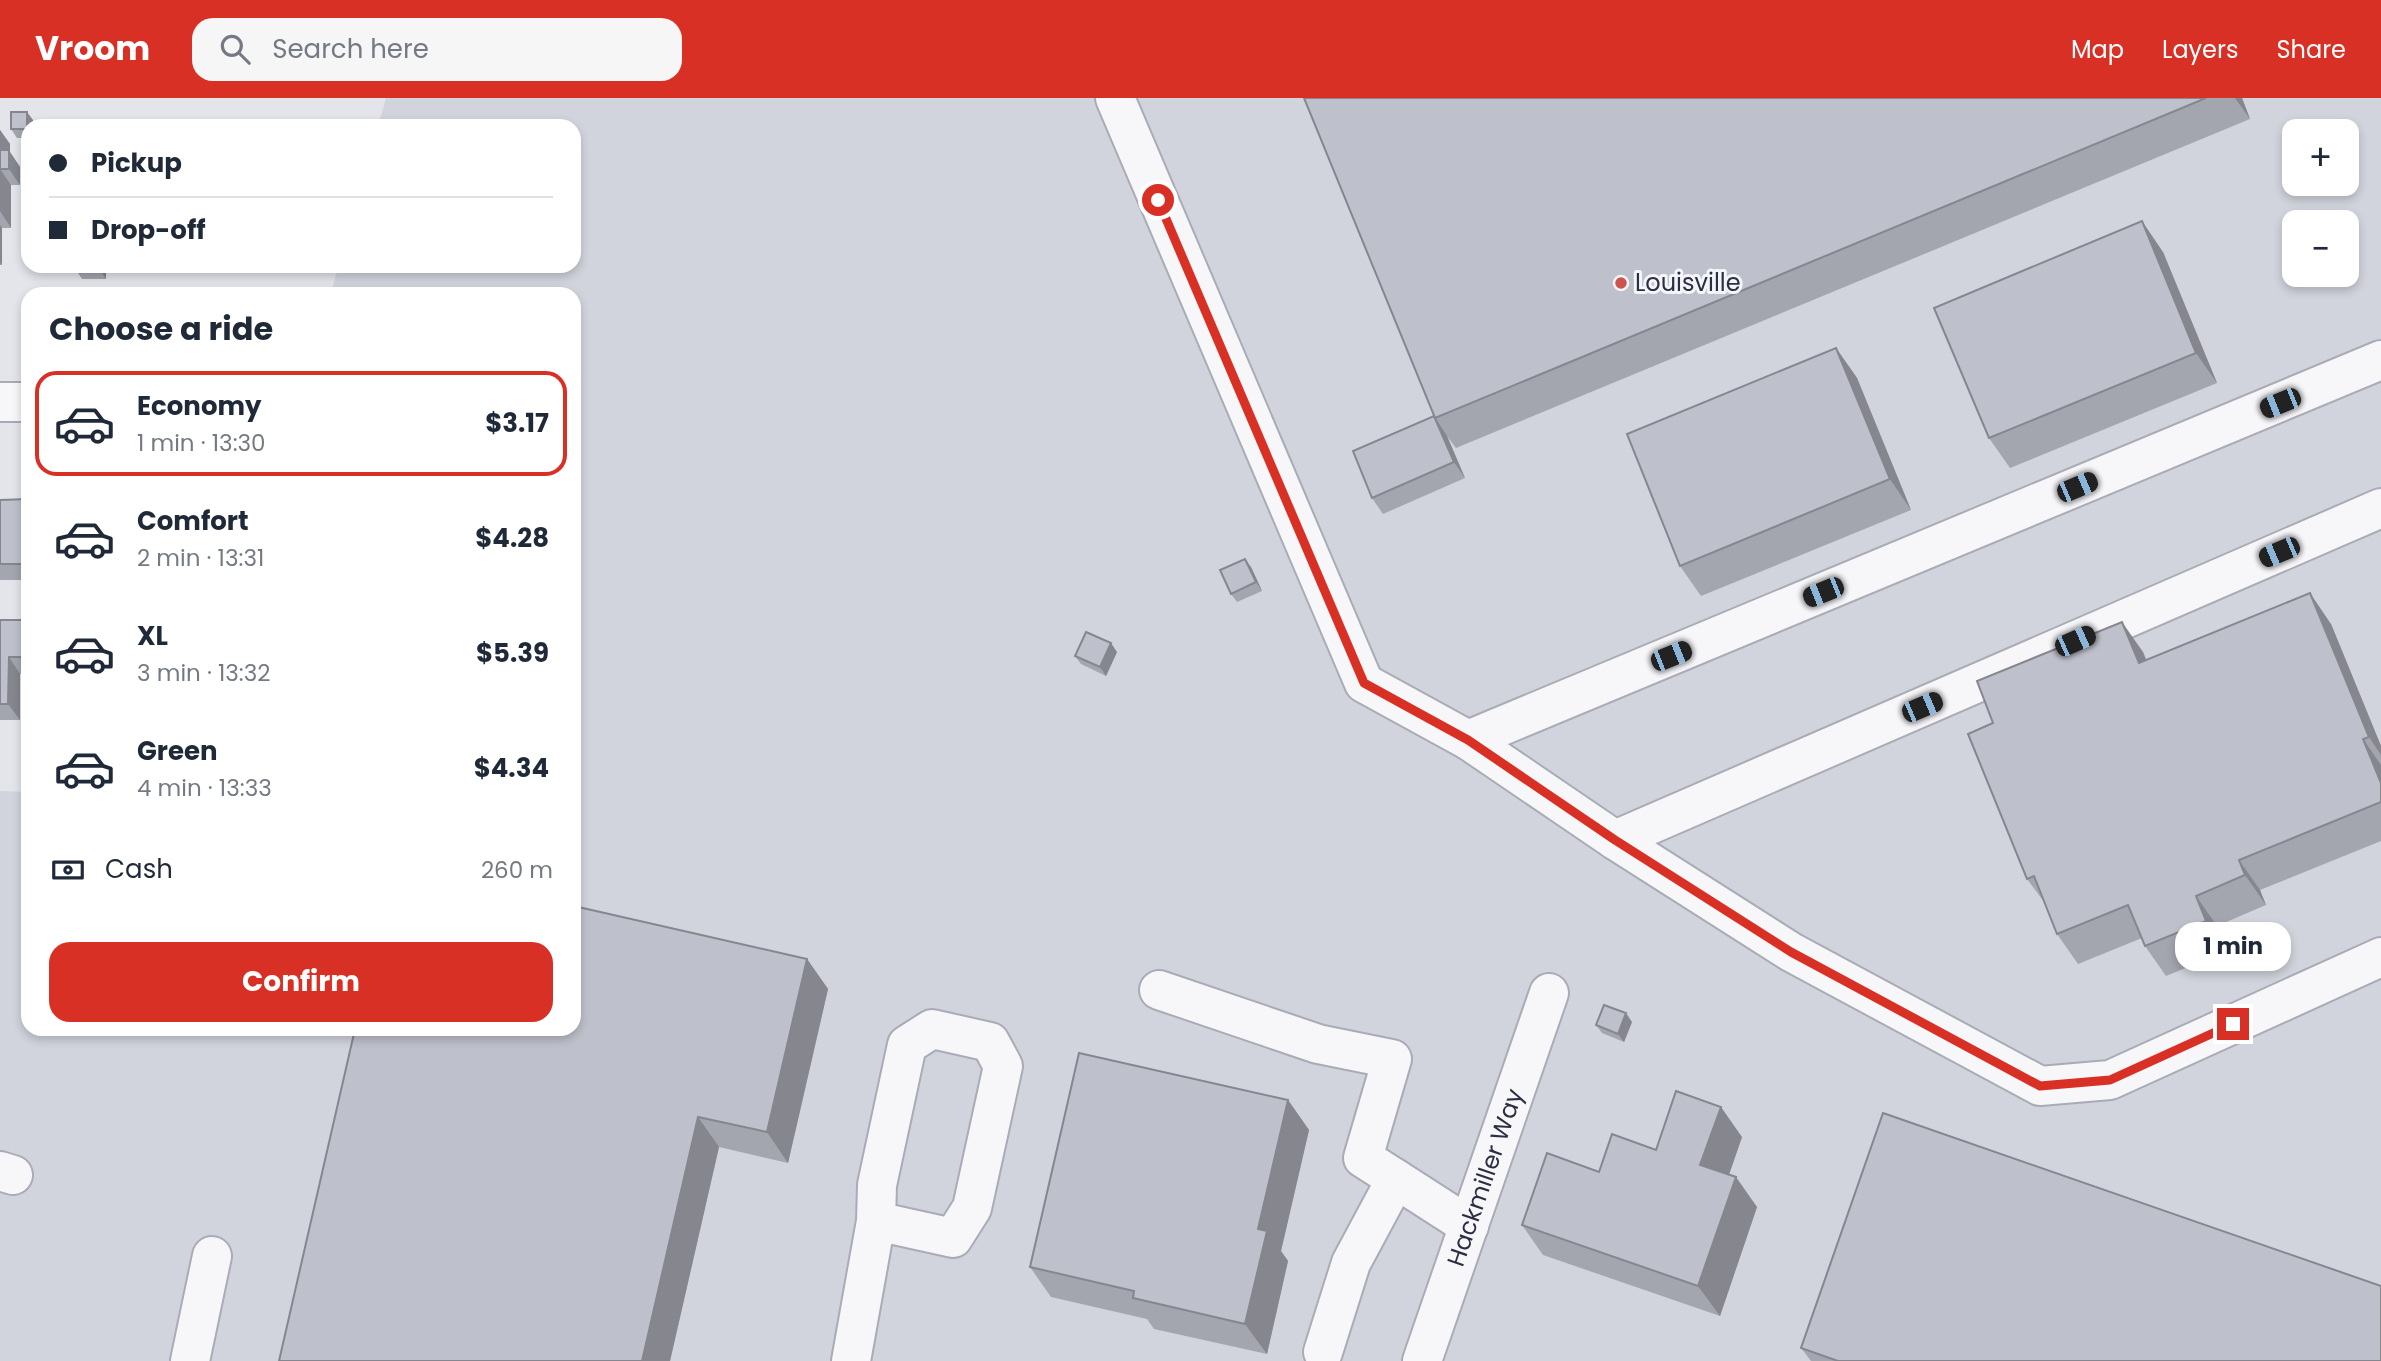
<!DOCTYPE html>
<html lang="en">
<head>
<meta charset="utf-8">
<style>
	:root { --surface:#fff; --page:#f6f6f7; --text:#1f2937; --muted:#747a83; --line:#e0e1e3; --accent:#d93025 }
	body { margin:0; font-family:Poppins,sans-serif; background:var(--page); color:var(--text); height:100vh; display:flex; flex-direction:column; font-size:26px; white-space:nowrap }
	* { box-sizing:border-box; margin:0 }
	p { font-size:23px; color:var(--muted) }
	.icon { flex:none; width:38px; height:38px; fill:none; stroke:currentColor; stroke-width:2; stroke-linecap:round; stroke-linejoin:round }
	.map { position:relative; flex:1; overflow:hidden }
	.sheet { position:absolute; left:21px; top:189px; width:560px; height:749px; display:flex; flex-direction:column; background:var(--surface); border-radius:21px; box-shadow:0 4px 10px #0003 }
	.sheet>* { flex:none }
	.guide { position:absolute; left:21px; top:21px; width:560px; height:154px; border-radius:21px; box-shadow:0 4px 10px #0003; display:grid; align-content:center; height:154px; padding:0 28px; background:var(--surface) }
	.tools { position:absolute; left:2282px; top:21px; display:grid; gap:14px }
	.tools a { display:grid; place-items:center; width:77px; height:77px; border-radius:14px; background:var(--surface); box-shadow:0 4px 10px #0003; font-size:35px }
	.end { position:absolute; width:32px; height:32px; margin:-16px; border:9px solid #d93025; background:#fff; box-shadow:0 0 0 4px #fff }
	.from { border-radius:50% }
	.bubble { position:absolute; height:49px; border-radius:21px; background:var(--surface); box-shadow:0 4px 10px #0003; font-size:23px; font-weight:700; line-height:49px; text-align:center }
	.car { position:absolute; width:21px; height:42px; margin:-21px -10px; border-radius:9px; box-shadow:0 0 5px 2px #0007; background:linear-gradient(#222 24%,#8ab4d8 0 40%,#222 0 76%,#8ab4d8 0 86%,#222 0) }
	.guide b { display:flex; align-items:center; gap:24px; height:66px; font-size:26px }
	.guide b+b { border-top:2px solid var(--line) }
	.guide i { width:18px; height:18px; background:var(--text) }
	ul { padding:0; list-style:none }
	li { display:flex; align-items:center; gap:21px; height:105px; margin:0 14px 10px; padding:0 14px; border:4px solid transparent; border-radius:21px }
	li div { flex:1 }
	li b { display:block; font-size:26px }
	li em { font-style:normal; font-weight:700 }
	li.current { border-color:var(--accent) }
	li>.icon { width:63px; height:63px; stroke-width:1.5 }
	h2 { padding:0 28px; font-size:32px; line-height:84px }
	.pay { display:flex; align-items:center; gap:18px; height:77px; padding:0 28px; font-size:26px }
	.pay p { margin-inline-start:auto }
	.action { display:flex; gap:14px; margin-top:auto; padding:14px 28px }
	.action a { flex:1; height:80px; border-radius:21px; background:var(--accent); color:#fff; font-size:28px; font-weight:700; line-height:80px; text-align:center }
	header { display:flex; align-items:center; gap:42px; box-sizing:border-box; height:98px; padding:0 35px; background:var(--accent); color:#fff }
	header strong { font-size:33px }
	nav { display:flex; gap:38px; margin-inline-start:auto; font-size:24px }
	.search { width:490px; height:63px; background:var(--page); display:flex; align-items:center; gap:18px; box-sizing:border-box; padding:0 24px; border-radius:21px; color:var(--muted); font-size:26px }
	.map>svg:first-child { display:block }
</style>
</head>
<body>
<header>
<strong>Vroom</strong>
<div class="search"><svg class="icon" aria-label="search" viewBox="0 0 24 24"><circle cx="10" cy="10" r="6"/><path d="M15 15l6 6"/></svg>Search here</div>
<nav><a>Map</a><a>Layers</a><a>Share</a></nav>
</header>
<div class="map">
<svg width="2381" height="1263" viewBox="0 0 2381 1263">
	<rect width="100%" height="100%" fill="#e4e5eb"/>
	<path fill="#d2d4dd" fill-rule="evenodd" d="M 386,0 L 2381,0 L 2381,1263 L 0,1263 L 0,693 L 28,694 L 28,931 L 574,931 L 574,196 L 331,196 L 338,168 L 574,168 L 574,28 L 378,28 ZM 2294,33 L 2347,33 L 2347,86 L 2294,86 ZM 2294,124 L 2347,124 L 2347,177 L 2294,177 Z"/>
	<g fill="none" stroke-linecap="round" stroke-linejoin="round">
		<g stroke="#a9abb6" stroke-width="42">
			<g id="minor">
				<polyline points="1115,0 1364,585 1468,642 2381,262"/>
				<polyline points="0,304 28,304"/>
				<polyline points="1468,642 1615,742 1791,854 2040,988 2110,982 2381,859"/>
				<polyline points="1615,742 2381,410"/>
				<polyline points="1159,892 1318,946 1392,961 1363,1060 1396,1081"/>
				<polyline points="0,1073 13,1077"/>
				<polyline points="1323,1254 1351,1165 1396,1081 1469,1128"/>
				<polyline points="190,1263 212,1158"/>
				<polyline points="851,1263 876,1123 877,1087 907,947 932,931 990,944 1003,968 972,1110 953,1140 876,1123"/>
				<path id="s1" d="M 1422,1263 L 1549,895"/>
			</g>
		</g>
		<use href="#minor" stroke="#f7f7fa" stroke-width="38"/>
	</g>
	<g fill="#a3a5af">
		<polygon points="1304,0 2242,0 2250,21 1456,350 1447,338 1465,380 1383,416 1372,400 1434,318"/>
		<polygon points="33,22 33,28 28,28 28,40 17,40 11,31"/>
		<polygon points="0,32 10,46 10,54 20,69 20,87 11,87 11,130 2,130 2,167 0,167"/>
		<polygon points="2163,154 2217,285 2010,370 1989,340"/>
		<polygon points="38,168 157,168 157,171 106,170 106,181 82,181 76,172 41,172"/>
		<polygon points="1836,250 1857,280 1911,412 1701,498 1680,468"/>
		<polygon points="28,401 28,482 0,482 0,402"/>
		<polygon points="1251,469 1262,493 1237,504 1231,496"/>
		<polygon points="0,522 28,522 28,576 20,576 20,622 0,622"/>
		<polygon points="2331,526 2381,648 2381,743 2260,792 2266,807 2217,828 2227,853 2166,878 2145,848 2142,840 2078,866 2057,836 2045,805 2027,781 1993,625 2143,554 2146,562"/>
		<polygon points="1117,554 1106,578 1081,566 1075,558"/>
		<polygon points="807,861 828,891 788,1065 719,1049 670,1263 279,1263"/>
		<polygon points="1632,924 1624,944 1602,935 1596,927"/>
		<polygon points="1288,1002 1309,1032 1281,1153 1288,1163 1267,1256 1154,1231 1147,1221 1051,1199 1030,1169"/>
		<polygon points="1742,1039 1729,1076 1757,1109 1720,1218 1543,1157 1522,1127 1656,1052"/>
		<polygon points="1801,1250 2381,1263 1811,1263"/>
	</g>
	<g fill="#85868e">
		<polygon points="2235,0 2242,0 2250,21"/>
		<polygon points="27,14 33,22 33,28 28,28 28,32"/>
		<polygon points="0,32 10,46 10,54 20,69 20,87 9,71 0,55"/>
		<polygon points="0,71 11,87 11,130 0,113"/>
		<polygon points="2142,123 2163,154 2217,285 2196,255"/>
		<polygon points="0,127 2,130 2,167 0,165"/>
		<polygon points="97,168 105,168 106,170 106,181"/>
		<polygon points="1836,250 1857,280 1911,412 1890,381"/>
		<polygon points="1436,321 1447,338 1465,380 1454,364"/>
		<polygon points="1245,461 1251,469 1262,493 1256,484"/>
		<polygon points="2310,495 2331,526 2381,648 2381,657 2369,639"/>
		<polygon points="2122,524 2143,554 2160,596 2139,565"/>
		<polygon points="1111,545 1117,554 1106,578 1100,569"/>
		<polygon points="9,559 20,576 20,622 8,606"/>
		<polygon points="2363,641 2381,667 2381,685"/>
		<polygon points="2239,762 2260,792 2266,807 2245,777"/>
		<polygon points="2196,798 2217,828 2227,853 2206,823"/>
		<polygon points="807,861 828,891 788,1065 767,1034"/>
		<polygon points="1626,915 1632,924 1624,944 1618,936"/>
		<polygon points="1288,1002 1309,1032 1281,1153 1288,1163 1267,1256 1245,1226 1258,1131"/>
		<polygon points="1721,1009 1742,1039 1722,1097 1700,1067"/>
		<polygon points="698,1019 719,1049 670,1263 642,1263"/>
		<polygon points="1736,1079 1757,1109 1720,1218 1698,1188"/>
	</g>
	<g fill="#bec0cb" stroke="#85868e" stroke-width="2">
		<polygon points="1304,0 2206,0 1435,320"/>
		<rect x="11" y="14" width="16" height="17"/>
		<polygon points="0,52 9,52 9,71 0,71 0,113"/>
		<polygon points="2142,123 2196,255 1989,340 1934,210"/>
		<polygon points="1836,250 1890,381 1680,468 1627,336"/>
		<polygon points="1434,318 1454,364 1372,400 1353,353"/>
		<polygon points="28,401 28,466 0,466 0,402"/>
		<polygon points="1245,461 1256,484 1231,496 1220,472"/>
		<polygon points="2310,495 2369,639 2363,641 2381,685 2381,704 2239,762 2245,777 2196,798 2206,823 2145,848 2128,807 2057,836 2034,778 2027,781 1968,636 1993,625 1977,583 2122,524 2139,565"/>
		<polygon points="0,522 28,522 28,559 9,559 8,606 0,606"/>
		<polygon points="1086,534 1111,545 1100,569 1075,558"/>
		<polygon points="574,808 807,861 767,1034 698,1019 642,1263 279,1263 355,931 574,931"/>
		<polygon points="1604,907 1626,915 1618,936 1596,927"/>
		<polygon points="1079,955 1288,1002 1258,1131 1267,1133 1245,1226 1133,1200 1134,1193 1030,1169"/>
		<polygon points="1676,993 1721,1009 1700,1067 1736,1079 1698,1188 1522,1127 1547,1055 1599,1074 1612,1036 1656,1052"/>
		<polygon points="1883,1015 2381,1188 2381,1263 1838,1263 1801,1250"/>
	</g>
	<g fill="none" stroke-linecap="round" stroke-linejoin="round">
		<polyline stroke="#d93025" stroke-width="9" points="1158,102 1364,585 1468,642 1615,742 1791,854 2040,988 2110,982 2233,926"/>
	</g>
	<circle fill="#cc544d" stroke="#f4f5f9" stroke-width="2.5" cx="1621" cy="185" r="7"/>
	<g text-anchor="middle" stroke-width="6" stroke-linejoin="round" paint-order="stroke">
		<g font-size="24" fill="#2c2f44" stroke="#f4f5f9" text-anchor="start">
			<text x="1635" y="193">Louisville</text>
		</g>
		<g font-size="24" fill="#2c2f44" stroke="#f4f5f9">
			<text dy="8" stroke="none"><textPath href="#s1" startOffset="194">Hackmiller Way</textPath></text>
		</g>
	</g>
</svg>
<div class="tools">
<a>+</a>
<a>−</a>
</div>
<i class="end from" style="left:1158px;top:102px"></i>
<i class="end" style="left:2233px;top:926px"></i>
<div class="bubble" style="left:2175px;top:824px;width:116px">1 min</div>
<i class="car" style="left:2280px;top:305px;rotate:248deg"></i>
<i class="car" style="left:2077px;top:389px;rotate:67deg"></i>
<i class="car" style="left:2279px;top:454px;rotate:247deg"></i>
<i class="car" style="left:1823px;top:494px;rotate:248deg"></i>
<i class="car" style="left:2075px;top:543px;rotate:66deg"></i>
<i class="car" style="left:1671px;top:558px;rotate:68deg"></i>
<i class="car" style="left:1922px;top:609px;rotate:67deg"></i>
<div class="guide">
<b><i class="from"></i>Pickup</b>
<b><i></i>Drop-off</b>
</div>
<section class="sheet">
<h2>Choose a ride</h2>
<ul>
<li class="current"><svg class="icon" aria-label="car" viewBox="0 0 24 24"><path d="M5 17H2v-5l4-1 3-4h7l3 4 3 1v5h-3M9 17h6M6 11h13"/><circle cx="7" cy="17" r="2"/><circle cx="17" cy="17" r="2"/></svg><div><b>Economy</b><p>1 min · 13:30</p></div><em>$3.17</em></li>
<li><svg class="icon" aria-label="car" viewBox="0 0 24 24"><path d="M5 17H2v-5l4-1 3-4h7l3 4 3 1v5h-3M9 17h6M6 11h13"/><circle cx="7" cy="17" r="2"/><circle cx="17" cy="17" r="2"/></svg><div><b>Comfort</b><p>2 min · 13:31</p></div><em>$4.28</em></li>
<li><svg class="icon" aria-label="car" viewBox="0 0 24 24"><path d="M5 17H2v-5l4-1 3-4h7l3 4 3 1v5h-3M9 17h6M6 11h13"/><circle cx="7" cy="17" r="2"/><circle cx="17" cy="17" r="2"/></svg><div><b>XL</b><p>3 min · 13:32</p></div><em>$5.39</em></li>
<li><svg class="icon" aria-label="car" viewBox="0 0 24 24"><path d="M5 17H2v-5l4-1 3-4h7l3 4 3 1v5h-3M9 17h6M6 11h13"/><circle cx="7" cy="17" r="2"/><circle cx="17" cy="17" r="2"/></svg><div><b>Green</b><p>4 min · 13:33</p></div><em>$4.34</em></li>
</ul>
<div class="pay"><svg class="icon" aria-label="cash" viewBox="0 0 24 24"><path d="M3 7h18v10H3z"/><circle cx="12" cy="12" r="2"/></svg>Cash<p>260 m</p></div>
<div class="action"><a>Confirm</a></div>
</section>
</div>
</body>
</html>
